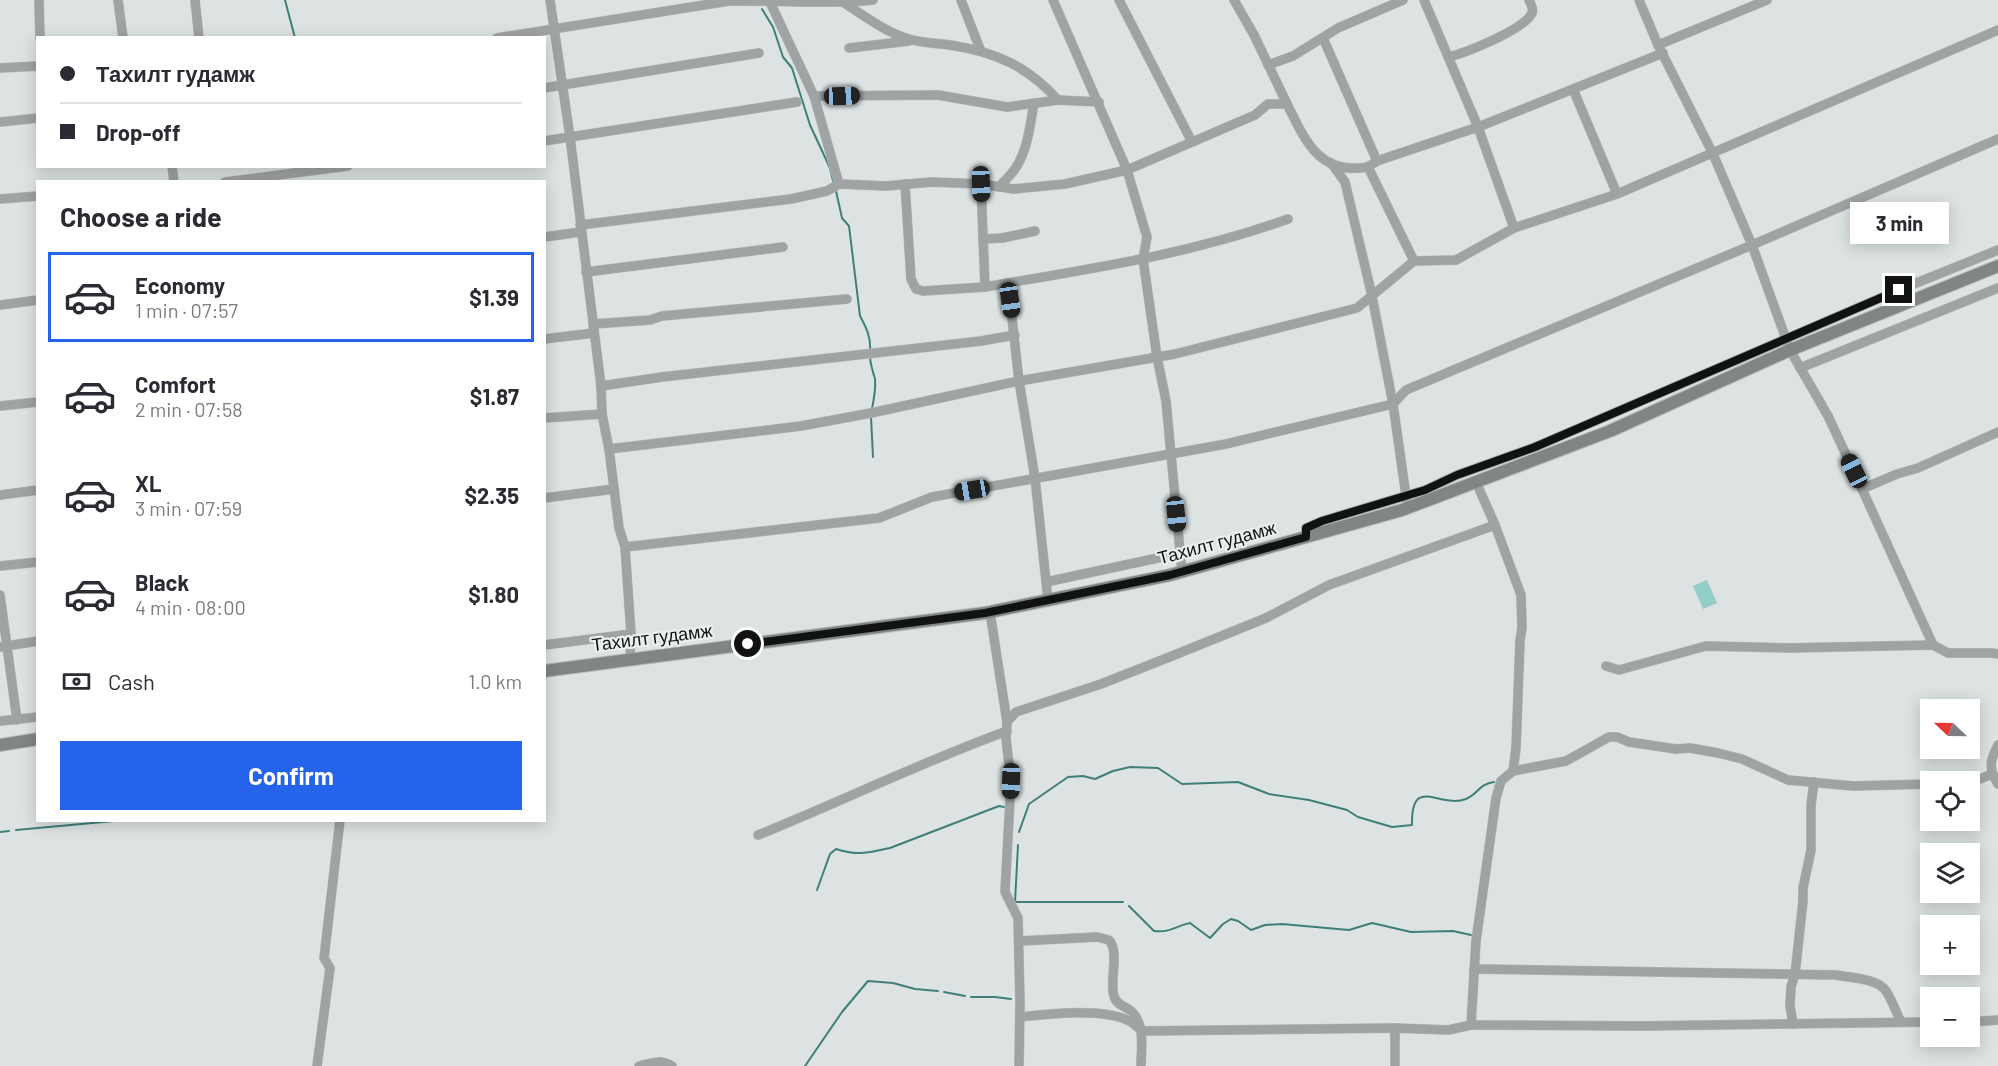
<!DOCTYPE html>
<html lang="en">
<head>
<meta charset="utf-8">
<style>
	:root { --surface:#fff; --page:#f2f2f3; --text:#2b2b33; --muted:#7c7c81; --line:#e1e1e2; --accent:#2563eb }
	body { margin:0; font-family:Barlow,sans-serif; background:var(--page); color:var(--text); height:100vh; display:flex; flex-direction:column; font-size:22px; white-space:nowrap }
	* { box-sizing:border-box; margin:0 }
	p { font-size:20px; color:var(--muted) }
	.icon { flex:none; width:33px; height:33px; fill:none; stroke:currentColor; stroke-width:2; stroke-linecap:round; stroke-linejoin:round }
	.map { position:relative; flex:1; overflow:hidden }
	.side { position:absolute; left:36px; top:180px; width:510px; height:642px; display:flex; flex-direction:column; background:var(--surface); border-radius:0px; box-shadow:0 3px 15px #0003 }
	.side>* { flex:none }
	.hud { position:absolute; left:36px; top:36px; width:510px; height:132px; border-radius:0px; box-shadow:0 3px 15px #0003; display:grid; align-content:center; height:132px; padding:0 24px; background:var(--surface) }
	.needle { width:39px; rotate:292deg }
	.controls { position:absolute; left:1920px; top:699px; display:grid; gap:12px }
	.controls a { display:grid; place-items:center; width:60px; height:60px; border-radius:0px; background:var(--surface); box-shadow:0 3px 15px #0003; font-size:30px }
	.end { position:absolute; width:27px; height:27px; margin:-14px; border:8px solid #111313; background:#fff; box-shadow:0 0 0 3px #fff }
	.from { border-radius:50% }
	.bubble { position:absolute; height:42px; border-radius:0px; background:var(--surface); box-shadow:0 3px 15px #0003; font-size:20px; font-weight:700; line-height:42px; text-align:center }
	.car { position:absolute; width:18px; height:36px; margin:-18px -9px; border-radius:8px; box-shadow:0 0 4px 2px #0007; background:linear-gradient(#222 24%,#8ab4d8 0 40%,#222 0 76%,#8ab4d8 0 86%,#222 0) }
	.hud b { display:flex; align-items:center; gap:21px; height:57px; font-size:22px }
	.hud b+b { border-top:2px solid var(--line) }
	.hud i { width:15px; height:15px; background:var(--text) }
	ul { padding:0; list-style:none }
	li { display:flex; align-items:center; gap:18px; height:90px; margin:0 12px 9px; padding:0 12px; border:3px solid transparent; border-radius:0px }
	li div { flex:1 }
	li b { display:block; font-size:22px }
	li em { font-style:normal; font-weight:700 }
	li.current { border-color:var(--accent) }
	li>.icon { width:54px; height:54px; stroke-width:1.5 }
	h2 { padding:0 24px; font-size:27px; line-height:72px }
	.pay { display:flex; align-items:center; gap:15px; height:66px; padding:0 24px; font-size:22px }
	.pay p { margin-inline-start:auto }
	.cta { display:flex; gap:12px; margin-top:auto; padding:12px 24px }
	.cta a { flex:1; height:69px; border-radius:0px; background:var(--accent); color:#fff; font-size:24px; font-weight:700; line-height:69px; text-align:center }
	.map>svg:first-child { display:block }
</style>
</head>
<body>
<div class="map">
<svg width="1998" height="1066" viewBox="0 0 1998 1066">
	<rect width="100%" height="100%" fill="#dce3e2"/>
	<polygon fill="#92cec7" points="1707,580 1717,603 1703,609 1693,586"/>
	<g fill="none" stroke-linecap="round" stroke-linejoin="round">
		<g stroke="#407f79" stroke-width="2">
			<polyline points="285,0 295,38"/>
			<polyline points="762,9 773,27 783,57 792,68 810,125 830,168 834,185"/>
			<path d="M 836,191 L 842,218 L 849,226 L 860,316 C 866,327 871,337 870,350"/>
			<path d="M 870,355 C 870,365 873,371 875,379 C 876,389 874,399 872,409"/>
			<polyline points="871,417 873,457"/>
			<polyline points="16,830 125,820"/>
			<polyline points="0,832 9,831"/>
			<path d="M 1019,832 L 1029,804 L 1068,777 L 1083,776 L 1095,779 L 1113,771 L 1130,767 L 1158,768 L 1182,784 L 1238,782 L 1269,794 L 1309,800 L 1347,810 L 1358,817 L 1392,827 L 1412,825 C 1411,774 1440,809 1466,799 C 1478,794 1479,784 1494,782"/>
			<polyline points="1018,845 1015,902 1123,902"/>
			<path d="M 817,890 L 830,854 L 836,849 C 857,856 868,853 890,848 L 999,806 L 1004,807"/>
			<path d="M 1129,906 L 1154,931 C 1171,933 1175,926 1190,923 L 1210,938 L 1223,924 L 1231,919 L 1238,921 L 1251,930 L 1265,925 L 1282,924 L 1349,930 L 1372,923 L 1411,932 L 1453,931 L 1471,935"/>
			<polyline points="944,992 965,996"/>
			<polyline points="971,997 995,997 1011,999"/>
			<polyline points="805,1066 842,1012 868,981 893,983 915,989 938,991"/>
		</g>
		<g stroke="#b7bebd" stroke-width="10">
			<g id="street">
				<polyline points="39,0 40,38"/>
				<polyline points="118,0 123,38"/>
				<polyline points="195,0 199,38"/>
				<polyline points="550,0 570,137 601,386 602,414 609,449 619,528 625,547 631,634 630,659"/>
				<polyline points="769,0 814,96 839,184"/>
				<polyline points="961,0 980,49"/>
				<polyline points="1053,0 1127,170 1147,237 1143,259 1157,357 1166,401 1182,572"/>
				<polyline points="1119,0 1192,142"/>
				<polyline points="1424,0 1478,127 1514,228"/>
				<polyline points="1639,0 1658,45 1713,154 1752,245 1790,350 1828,416 1862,489 1897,474 1918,468 1998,432"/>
				<path d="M 844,3 C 865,16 885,32 909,39 C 921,43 937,43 950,45 C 996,52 1027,66 1058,100"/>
				<path d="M 497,38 L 729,1 C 777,0 824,5 873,0"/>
				<polyline points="1323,38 1377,161"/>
				<polyline points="1658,45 1767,0"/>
				<polyline points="849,48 909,41"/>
				<path d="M 1449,57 C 1467,52 1524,30 1532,13 C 1534,8 1531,5 1529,0"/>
				<polyline points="1268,65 1293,56 1338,28 1403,0"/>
				<polyline points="0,68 38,66"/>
				<polyline points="544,88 759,53"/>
				<polyline points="1573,89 1617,194"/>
				<polyline points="814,96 938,95 1007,107 1058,100 1099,102"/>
				<path d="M 1287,104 C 1305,140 1319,176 1368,167 L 1414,261"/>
				<polyline points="0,122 38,118"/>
				<polyline points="544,141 797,102"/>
				<polyline points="1332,164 1345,182 1372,296 1393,404 1407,503"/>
				<polyline points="172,166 174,182"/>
				<polyline points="1368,167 1377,161 1478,127 1663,53"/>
				<polyline points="225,182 348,166"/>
				<polyline points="905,184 911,279 916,289 923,291 985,287"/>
				<polyline points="981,184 985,287 1008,283 1019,381 1035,478 1048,600"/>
				<path d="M 999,187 C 1004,181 1011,175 1015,169 C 1028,150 1030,125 1034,103"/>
				<polyline points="0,199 38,196"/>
				<polyline points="580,225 791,199 827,191 839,184 886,186 932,182 981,184 1014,189 1065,184 1127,170 1255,115 1268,104 1287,104 1254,35 1234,0"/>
				<polyline points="544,237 581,232"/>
				<polyline points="983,239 1002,238 1035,231"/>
				<polyline points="586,272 783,247"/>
				<path d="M 1008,283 C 1102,267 1197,252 1288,219"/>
				<polyline points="0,305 38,300"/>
				<polyline points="593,324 650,320 662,316 847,299"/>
				<polyline points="544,339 594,333"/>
				<polyline points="1800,368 1998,288"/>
				<polyline points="601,386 662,377 981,341 1015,335"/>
				<polyline points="0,406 38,402"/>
				<polyline points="544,418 602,414"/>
				<polyline points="609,449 801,426 871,413 1019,381 1175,354 1357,308 1414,261 1456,260 1514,228 1617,194 1998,30"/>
				<polyline points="1862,489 1933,645 1948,653 1992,653 1998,654"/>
				<polyline points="0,495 38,490"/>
				<polyline points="544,498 614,489"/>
				<polyline points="1306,537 1306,528 1322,521 1425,490 1457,475 1535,447 1899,290 1998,250"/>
				<polyline points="625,547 879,518 932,497 1226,444 1393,404 1406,390 1752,245 1998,139"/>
				<polyline points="0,566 38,562"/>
				<polyline points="1046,582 1181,553"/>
				<polyline points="0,595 17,720"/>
				<polyline points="990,612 1007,722 1006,739 1011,781 1005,892 1018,918 1020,1002 1019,1066"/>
				<polyline points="544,645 631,634"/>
				<polyline points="0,647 38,641"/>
				<polyline points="1606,666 1619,670 1706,646 1788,648 1933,645"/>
				<polyline points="0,721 38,717"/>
				<polyline points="1007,722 1016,712 1101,684 1172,656 1266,618 1329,585 1495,525"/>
				<path d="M 1998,745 C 1990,760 1988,769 1998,784"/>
				<polyline points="1513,771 1566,761 1609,737 1617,737 1629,742 1676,749 1690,748 1718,753 1742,759 1788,780 1853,786 1930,784"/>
				<polyline points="1958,782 1980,779 1992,774"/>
				<path d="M 758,835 C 842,801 922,762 1007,731"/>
				<path d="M 1020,941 L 1097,937 L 1109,940 C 1120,952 1109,981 1114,996 C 1116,1005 1125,1006 1131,1011 C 1146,1025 1141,1048 1141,1066"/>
				<path d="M 1474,969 L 1836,975 C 1851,978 1877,978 1886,991 C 1892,1000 1896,1012 1901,1022"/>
				<path d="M 1020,1017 C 1048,1014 1106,1007 1131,1022 C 1135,1024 1139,1029 1142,1031 L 1395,1028 L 1448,1030 L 1471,1025 L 1476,941 L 1496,798 L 1501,781 L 1513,771 L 1516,748 L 1520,641 L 1522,628 L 1521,595 L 1495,525 L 1476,482"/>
				<polyline points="1970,1022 1998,1020"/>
				<polyline points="1793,1024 1790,1006 1791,987 1795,974 1803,901 1803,888 1811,850 1811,805 1814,782"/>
				<polyline points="1471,1025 1643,1026 1930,1022"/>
				<polyline points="1395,1028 1395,1066"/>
				<polyline points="317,1066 330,968 324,958 340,820"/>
				<path d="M 639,1066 C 651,1063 661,1059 672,1066"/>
			</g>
		</g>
		<g stroke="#b7bebd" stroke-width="14">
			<g id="secondary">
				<polyline points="544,671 985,613 1170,575 1402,510 1610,431 1790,350 1998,266"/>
				<polyline points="0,745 38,739"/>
			</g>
		</g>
		<use href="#street" stroke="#a0a3a3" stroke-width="9"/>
		<use href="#secondary" stroke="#818585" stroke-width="12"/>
	</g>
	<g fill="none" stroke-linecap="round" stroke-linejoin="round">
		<polyline stroke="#111313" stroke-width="8" points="748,644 985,613 1170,575 1306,537 1306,528 1322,521 1425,490 1457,475 1535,447 1899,290"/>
	</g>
	<g text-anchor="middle" stroke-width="4.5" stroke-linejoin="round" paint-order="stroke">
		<g font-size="18" fill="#111313" stroke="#e9f0ef">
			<text transform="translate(1217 543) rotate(-15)" y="6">Тахилт гудамж</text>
			<text transform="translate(652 638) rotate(-7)" y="6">Тахилт гудамж</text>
		</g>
	</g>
</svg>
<div class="controls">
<a><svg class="needle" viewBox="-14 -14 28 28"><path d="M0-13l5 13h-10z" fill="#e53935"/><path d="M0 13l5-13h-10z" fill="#7c7c81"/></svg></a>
<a><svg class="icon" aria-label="locate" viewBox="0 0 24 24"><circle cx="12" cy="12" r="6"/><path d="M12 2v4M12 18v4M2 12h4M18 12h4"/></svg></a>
<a><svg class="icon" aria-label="layers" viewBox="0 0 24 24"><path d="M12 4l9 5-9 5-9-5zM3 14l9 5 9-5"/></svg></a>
<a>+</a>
<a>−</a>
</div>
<i class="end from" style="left:748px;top:644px"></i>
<i class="end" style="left:1899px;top:290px"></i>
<div class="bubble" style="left:1850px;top:202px;width:99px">3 min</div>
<i class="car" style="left:842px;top:96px;rotate:88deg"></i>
<i class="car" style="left:981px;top:184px;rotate:178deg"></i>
<i class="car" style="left:1010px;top:300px;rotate:172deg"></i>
<i class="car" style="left:1854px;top:471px;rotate:334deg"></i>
<i class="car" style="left:972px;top:490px;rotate:260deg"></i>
<i class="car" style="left:1176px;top:514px;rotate:174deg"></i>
<i class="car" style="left:1011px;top:781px;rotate:182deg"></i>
<div class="hud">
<b><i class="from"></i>Тахилт гудамж</b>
<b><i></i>Drop-off</b>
</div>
<section class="side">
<h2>Choose a ride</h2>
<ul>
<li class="current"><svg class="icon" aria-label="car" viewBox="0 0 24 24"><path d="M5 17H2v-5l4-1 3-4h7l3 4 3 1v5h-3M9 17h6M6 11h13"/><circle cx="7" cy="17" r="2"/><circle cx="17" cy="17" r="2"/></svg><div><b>Economy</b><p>1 min · 07:57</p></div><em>$1.39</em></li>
<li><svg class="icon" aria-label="car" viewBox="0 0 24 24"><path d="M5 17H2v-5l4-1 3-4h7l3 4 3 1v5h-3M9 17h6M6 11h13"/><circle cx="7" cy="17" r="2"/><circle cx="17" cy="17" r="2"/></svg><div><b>Comfort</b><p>2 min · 07:58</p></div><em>$1.87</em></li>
<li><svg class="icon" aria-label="car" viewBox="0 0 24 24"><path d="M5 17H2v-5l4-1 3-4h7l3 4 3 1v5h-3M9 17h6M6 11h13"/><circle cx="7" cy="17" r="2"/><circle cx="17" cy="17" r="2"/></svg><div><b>XL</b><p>3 min · 07:59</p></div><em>$2.35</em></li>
<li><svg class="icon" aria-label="car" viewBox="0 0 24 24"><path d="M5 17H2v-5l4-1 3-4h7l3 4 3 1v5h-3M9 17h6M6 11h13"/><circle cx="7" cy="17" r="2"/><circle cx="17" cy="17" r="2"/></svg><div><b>Black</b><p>4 min · 08:00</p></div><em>$1.80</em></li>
</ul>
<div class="pay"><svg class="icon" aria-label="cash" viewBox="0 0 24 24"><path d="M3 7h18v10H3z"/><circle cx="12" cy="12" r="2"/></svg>Cash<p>1.0 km</p></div>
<div class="cta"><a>Confirm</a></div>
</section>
</div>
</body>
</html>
